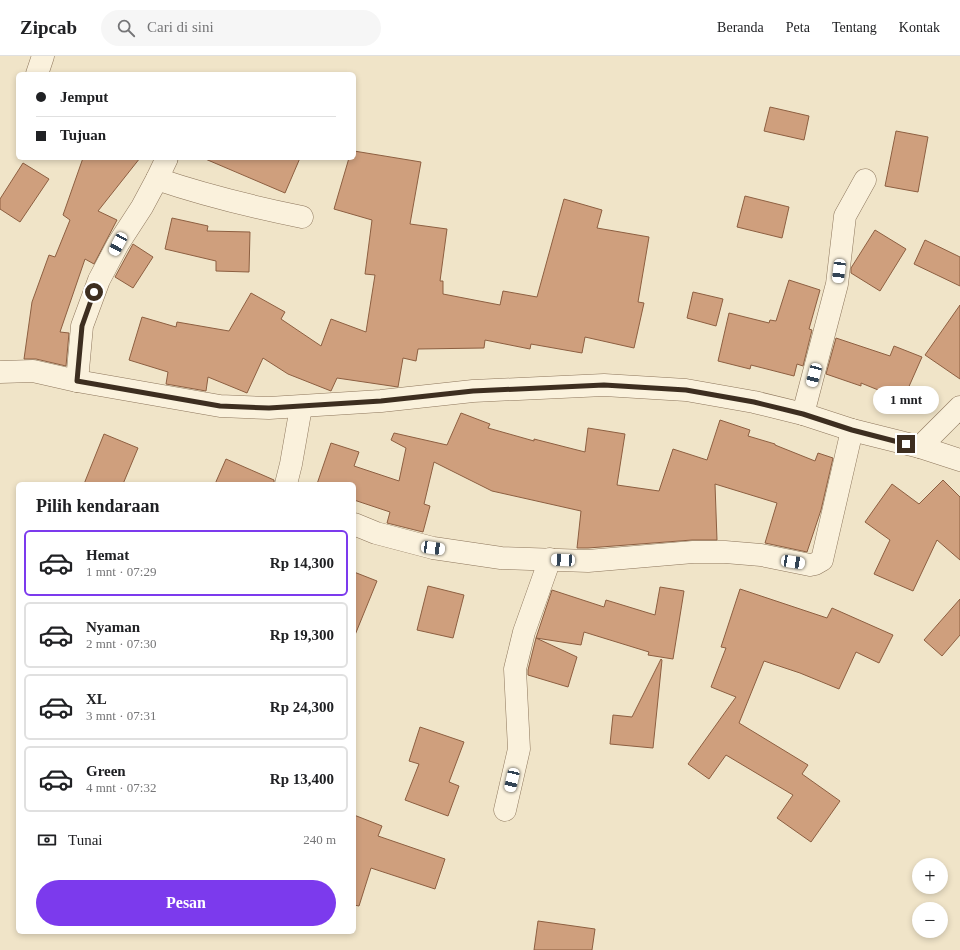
<!DOCTYPE html>
<html lang="id">
<head>
<meta charset="utf-8">
<style>
	:root { --surface:#fff; --page:#f6f6f6; --text:#202124; --muted:#757577; --line:#e0e0e0; --accent:#7c3aed }
	body { margin:0; font-family:Georgia,serif; background:var(--page); color:var(--text); height:100vh; display:flex; flex-direction:column; font-size:15px; white-space:nowrap }
	* { box-sizing:border-box; margin:0 }
	p { font-size:13px; color:var(--muted) }
	.icon { flex:none; width:22px; height:22px; fill:none; stroke:currentColor; stroke-width:2; stroke-linecap:round; stroke-linejoin:round }
	.map { position:relative; flex:1; overflow:hidden }
	.details { position:absolute; left:16px; top:426px; width:340px; height:452px; display:flex; flex-direction:column; background:var(--surface); border-radius:6px; box-shadow:0 2px 6px #0003 }
	.details>* { flex:none }
	.hud { position:absolute; left:16px; top:16px; width:340px; height:88px; border-radius:6px; box-shadow:0 2px 6px #0003; display:grid; align-content:center; height:88px; padding:0 20px; background:var(--surface) }
	.tools { position:absolute; left:912px; top:802px; display:grid; gap:8px }
	.tools a { display:grid; place-items:center; width:36px; height:36px; border-radius:50%; background:var(--surface); box-shadow:0 2px 6px #0003; font-size:20px }
	.end { position:absolute; width:18px; height:18px; margin:-9px; border:5px solid #3d2e20; background:#fff; box-shadow:0 0 0 2px #fff }
	.from { border-radius:50% }
	.bubble { position:absolute; height:28px; border-radius:14px; background:var(--surface); box-shadow:0 2px 6px #0003; font-size:13px; font-weight:700; line-height:28px; text-align:center }
	.car { position:absolute; width:12px; height:24px; margin:-12px -6px; border-radius:5px; box-shadow:0 0 3px 1px #0007; background:linear-gradient(#fff 24%,#345 0 40%,#fff 0 76%,#345 0 86%,#fff 0) }
	.hud b { display:flex; align-items:center; gap:14px; height:38px; font-size:15px }
	.hud b+b { border-top:1px solid var(--line) }
	.hud i { width:10px; height:10px; background:var(--text) }
	ul { padding:0; list-style:none }
	li { display:flex; align-items:center; gap:12px; height:66px; margin:0 8px 6px; padding:0 12px; border:2px solid var(--line); border-radius:6px }
	li div { flex:1 }
	li b { display:block; font-size:15px }
	li em { font-style:normal; font-weight:700 }
	li.active { border-color:var(--accent) }
	li>.icon { width:36px; height:36px; stroke-width:1.5 }
	h2 { padding:0 20px; font-size:18px; line-height:48px }
	.pay { display:flex; align-items:center; gap:10px; height:44px; padding:0 20px; font-size:15px }
	.pay p { margin-inline-start:auto }
	.cta { display:flex; gap:8px; margin-top:auto; padding:8px 20px }
	.cta a { flex:1; height:46px; border-radius:24px; background:var(--accent); color:#fff; font-size:16px; font-weight:700; line-height:46px; text-align:center }
	header { display:flex; align-items:center; gap:24px; box-sizing:border-box; height:56px; padding:0 20px; background:var(--surface); border-bottom:1px solid var(--line) }
	header strong { font-size:19px }
	nav { display:flex; gap:22px; margin-inline-start:auto; font-size:14px }
	.search { width:280px; height:36px; background:var(--page); display:flex; align-items:center; gap:10px; box-sizing:border-box; padding:0 14px; border-radius:22px; color:var(--muted); font-size:15px }
	.map>svg:first-child { display:block }
</style>
</head>
<body>
<header>
<strong>Zipcab</strong>
<div class="search"><svg class="icon" aria-label="search" viewBox="0 0 24 24"><circle cx="10" cy="10" r="6"/><path d="M15 15l6 6"/></svg>Cari di sini</div>
<nav><a>Beranda</a><a>Peta</a><a>Tentang</a><a>Kontak</a></nav>
</header>
<div class="map">
<svg width="960" height="894" viewBox="0 0 960 894">
	<rect width="100%" height="100%" fill="#f0e4c8"/>
	<g fill="#cf9f7d" stroke="#8d5f41">
		<polygon points="770,51 809,60 804,84 764,75"/>
		<polygon points="896,75 928,81 918,136 885,130"/>
		<polygon points="354,95 421,106 410,168 447,173 440,225 443,225 443,238 500,249 503,235 537,241 564,143 602,154 597,172 649,181 638,246 644,247 634,292 585,281 582,297 531,288 530,293 485,284 484,292 418,293 416,305 403,302 398,331 337,322 331,335 288,318 263,302 247,337 208,321 206,335 166,328 168,316 129,304 142,261 176,271 177,266 229,275 251,237 285,256 281,263 321,290 331,263 366,276 375,219 365,218 372,164 334,153 349,102 354,102"/>
		<polygon points="83,102 140,102 98,155 117,164 94,208 85,203 60,276 69,277 66,310 36,303 24,303 32,246 49,199 55,201 70,164 63,159"/>
		<polygon points="203,102 300,102 285,137"/>
		<polygon points="23,107 49,123 20,166 0,153 0,143"/>
		<polygon points="745,140 789,151 782,182 737,171"/>
		<polygon points="172,162 208,170 207,175 250,176 249,216 216,215 216,205 165,193"/>
		<polygon points="875,174 906,193 880,235 851,217 851,212"/>
		<polygon points="925,184 960,201 960,230 914,208"/>
		<polygon points="133,188 153,201 133,232 115,221"/>
		<polygon points="789,224 820,234 809,273 812,274 803,310 797,308 794,320 751,309 750,313 718,305 729,257 769,267 770,264 776,265"/>
		<polygon points="693,236 723,243 716,270 687,262"/>
		<polygon points="960,249 960,323 925,299"/>
		<polygon points="836,282 890,300 894,290 922,301 903,344 861,327 861,330 826,318"/>
		<polygon points="461,357 490,368 488,372 534,385 534,383 585,396 588,372 625,378 617,429 659,435 673,393 707,404 720,364 750,374 748,380 775,388 775,389 815,405 818,397 833,402 821,454 807,496 765,487 777,447 715,428 717,484 692,484 588,492 577,492 581,455 492,435 434,406 424,448 430,450 423,476 387,467 390,456 354,444 354,428 317,428 331,387 359,396 354,410 399,425 406,392 391,384 394,377 447,389"/>
		<polygon points="104,378 138,392 123,428 84,428"/>
		<polygon points="226,403 274,424 274,428 215,428"/>
		<polygon points="943,424 960,441 960,504 937,484 913,535 874,518 890,484 865,466 892,428 919,448"/>
		<polygon points="354,516 377,525 355,579 354,579"/>
		<polygon points="428,530 464,539 453,582 417,574"/>
		<polygon points="660,531 684,535 673,603 648,599 649,596 584,576 581,589 536,582 552,534 604,551 606,544 655,559"/>
		<polygon points="740,533 827,562 832,552 893,579 879,607 856,596 839,633 800,617 764,605 739,667 808,709 802,718 840,745 811,786 777,762 793,739 726,699 709,723 688,708 736,641 711,631 726,592 721,591"/>
		<polygon points="960,543 960,579 942,600 924,584"/>
		<polygon points="536,582 577,601 568,631 528,619 528,614"/>
		<polygon points="661,603 662,604 653,692 610,688 613,659 632,661"/>
		<polygon points="420,671 464,686 449,726 459,730 448,760 405,744 419,708 409,705"/>
		<polygon points="354,759 382,770 378,780 445,803 435,833 371,812 359,850 354,849"/>
		<polygon points="538,865 595,873 592,894 534,894"/>
	</g>
	<g fill="none" stroke-linecap="round" stroke-linejoin="round">
		<g stroke="#8d765c" stroke-width="23">
			<g id="minor">
				<polyline points="37,18 43,0"/>
				<polyline points="157,123 167,102"/>
				<polyline points="0,316 33,315 77,325 220,350 269,352 381,345 473,335 604,329 686,334 754,346 803,358 852,374 920,391 960,404"/>
				<path d="M 77,325 L 82,270 L 99,224 L 118,188 L 142,151 L 157,123 C 204,139 253,151 302,161"/>
				<polyline points="803,358 837,228 845,160 865,124"/>
				<polyline points="920,391 960,351"/>
				<polyline points="286,428 291,408 301,351"/>
				<polyline points="354,468 376,477 433,492 501,502 588,505 693,496 725,496 761,499 810,509 815,508 822,504 852,374"/>
				<polyline points="505,754 519,693 515,613 524,576 550,503"/>
			</g>
		</g>
		<use href="#minor" stroke="#faf1dc" stroke-width="22"/>
	</g>
	<g fill="none" stroke-linecap="round" stroke-linejoin="round">
		<polyline stroke="#3d2e20" stroke-width="5" points="94,236 82,270 77,325 220,350 269,352 381,345 473,335 604,329 686,334 754,346 803,358 852,374 906,388"/>
	</g>
</svg>
<div class="tools">
<a>+</a>
<a>−</a>
</div>
<i class="end from" style="left:94px;top:236px"></i>
<i class="end" style="left:906px;top:388px"></i>
<div class="bubble" style="left:873px;top:330px;width:66px">1 mnt</div>
<i class="car" style="left:118px;top:188px;rotate:208deg"></i>
<i class="car" style="left:839px;top:215px;rotate:187deg"></i>
<i class="car" style="left:814px;top:319px;rotate:195deg"></i>
<i class="car" style="left:433px;top:492px;rotate:98deg"></i>
<i class="car" style="left:563px;top:504px;rotate:273deg"></i>
<i class="car" style="left:793px;top:506px;rotate:99deg"></i>
<i class="car" style="left:512px;top:724px;rotate:193deg"></i>
<div class="hud">
<b><i class="from"></i>Jemput</b>
<b><i></i>Tujuan</b>
</div>
<section class="details">
<h2>Pilih kendaraan</h2>
<ul>
<li class="active"><svg class="icon" aria-label="car" viewBox="0 0 24 24"><path d="M5 17H2v-5l4-1 3-4h7l3 4 3 1v5h-3M9 17h6M6 11h13"/><circle cx="7" cy="17" r="2"/><circle cx="17" cy="17" r="2"/></svg><div><b>Hemat</b><p>1 mnt · 07:29</p></div><em>Rp 14,300</em></li>
<li><svg class="icon" aria-label="car" viewBox="0 0 24 24"><path d="M5 17H2v-5l4-1 3-4h7l3 4 3 1v5h-3M9 17h6M6 11h13"/><circle cx="7" cy="17" r="2"/><circle cx="17" cy="17" r="2"/></svg><div><b>Nyaman</b><p>2 mnt · 07:30</p></div><em>Rp 19,300</em></li>
<li><svg class="icon" aria-label="car" viewBox="0 0 24 24"><path d="M5 17H2v-5l4-1 3-4h7l3 4 3 1v5h-3M9 17h6M6 11h13"/><circle cx="7" cy="17" r="2"/><circle cx="17" cy="17" r="2"/></svg><div><b>XL</b><p>3 mnt · 07:31</p></div><em>Rp 24,300</em></li>
<li><svg class="icon" aria-label="car" viewBox="0 0 24 24"><path d="M5 17H2v-5l4-1 3-4h7l3 4 3 1v5h-3M9 17h6M6 11h13"/><circle cx="7" cy="17" r="2"/><circle cx="17" cy="17" r="2"/></svg><div><b>Green</b><p>4 mnt · 07:32</p></div><em>Rp 13,400</em></li>
</ul>
<div class="pay"><svg class="icon" aria-label="cash" viewBox="0 0 24 24"><path d="M3 7h18v10H3z"/><circle cx="12" cy="12" r="2"/></svg>Tunai<p>240 m</p></div>
<div class="cta"><a>Pesan</a></div>
</section>
</div>
</body>
</html>
